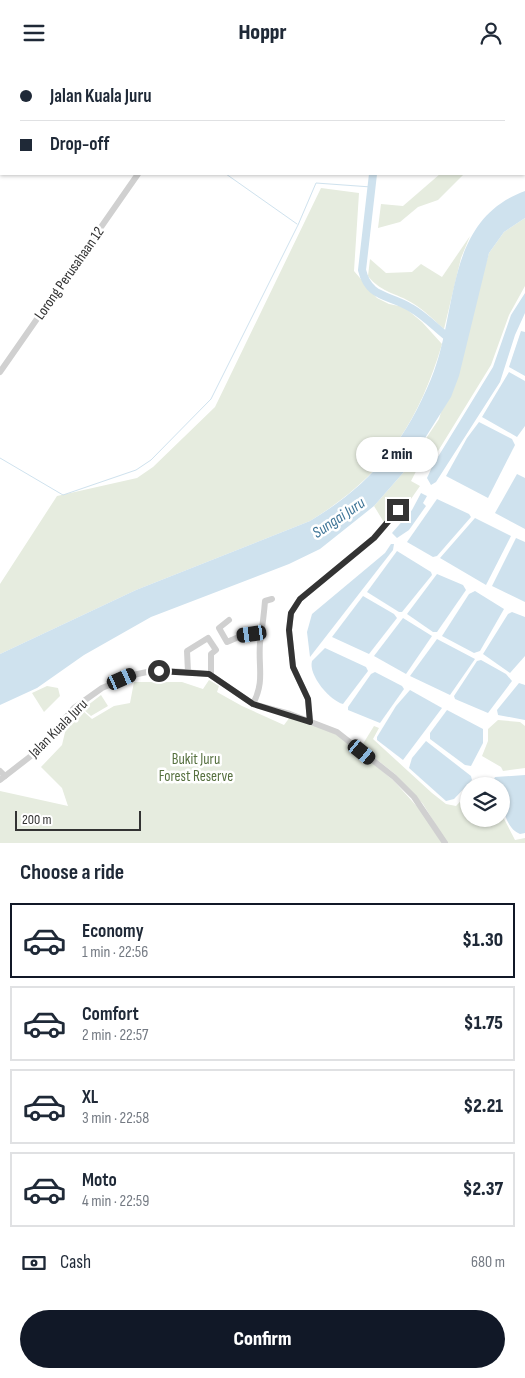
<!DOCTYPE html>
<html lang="en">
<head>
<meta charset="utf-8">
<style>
	:root { --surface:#fff; --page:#f6f6f7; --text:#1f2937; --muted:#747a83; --line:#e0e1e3; --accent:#111827 }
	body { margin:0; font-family:"Sofia Sans Condensed",sans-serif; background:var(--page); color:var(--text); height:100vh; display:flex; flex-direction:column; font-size:19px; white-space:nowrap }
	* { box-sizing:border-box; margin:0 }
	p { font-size:16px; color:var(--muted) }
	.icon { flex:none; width:28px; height:28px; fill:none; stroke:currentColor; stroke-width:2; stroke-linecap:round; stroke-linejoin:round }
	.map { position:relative; height:778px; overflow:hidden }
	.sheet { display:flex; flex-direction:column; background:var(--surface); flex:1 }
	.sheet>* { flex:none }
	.banner { position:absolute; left:0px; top:0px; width:525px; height:110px; box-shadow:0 1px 4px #0004; display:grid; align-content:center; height:110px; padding:0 20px; background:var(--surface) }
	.fabs { position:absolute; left:460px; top:712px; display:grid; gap:10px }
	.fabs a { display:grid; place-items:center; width:50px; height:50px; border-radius:50%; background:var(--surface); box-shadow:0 1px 4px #0004; font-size:25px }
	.scale { position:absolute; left:15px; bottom:12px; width:126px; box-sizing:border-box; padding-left:5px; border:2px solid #333; border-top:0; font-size:14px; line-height:18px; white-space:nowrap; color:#333; -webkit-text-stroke:4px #fff; paint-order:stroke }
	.end { position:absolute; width:22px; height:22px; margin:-11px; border:6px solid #333; background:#fff; box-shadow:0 0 0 2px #fff }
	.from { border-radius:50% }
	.bubble { position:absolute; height:35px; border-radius:18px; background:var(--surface); box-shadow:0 1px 4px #0004; font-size:16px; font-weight:800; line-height:35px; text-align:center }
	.car { position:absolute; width:15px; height:30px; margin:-15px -8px; border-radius:6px; box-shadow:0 0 4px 1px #0007; background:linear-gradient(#222 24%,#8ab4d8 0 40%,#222 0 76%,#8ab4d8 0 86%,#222 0) }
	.banner b { display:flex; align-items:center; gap:18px; height:48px; font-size:19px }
	.banner b+b { border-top:1px solid var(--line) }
	.banner i { width:12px; height:12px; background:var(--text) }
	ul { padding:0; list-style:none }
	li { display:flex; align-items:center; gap:15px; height:75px; margin:0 10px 8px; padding:0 10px; border:2px solid var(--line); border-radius:0px }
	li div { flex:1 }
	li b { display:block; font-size:19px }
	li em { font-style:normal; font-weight:800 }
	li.active { border-color:var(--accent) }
	li>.icon { width:45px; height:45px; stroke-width:1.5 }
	h2 { padding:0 20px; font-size:22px; line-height:60px }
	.pay { display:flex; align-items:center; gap:12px; height:55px; padding:0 20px; font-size:19px }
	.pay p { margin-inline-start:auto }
	.primary-button { display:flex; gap:10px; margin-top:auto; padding:10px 20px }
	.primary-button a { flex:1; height:58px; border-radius:30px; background:var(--accent); color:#fff; font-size:20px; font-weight:800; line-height:58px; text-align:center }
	header { display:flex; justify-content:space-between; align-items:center; height:65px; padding:0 20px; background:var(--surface); font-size:22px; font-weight:800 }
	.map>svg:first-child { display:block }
</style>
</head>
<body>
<header><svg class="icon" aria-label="menu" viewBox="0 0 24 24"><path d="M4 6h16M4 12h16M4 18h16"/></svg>Hoppr<svg class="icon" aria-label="person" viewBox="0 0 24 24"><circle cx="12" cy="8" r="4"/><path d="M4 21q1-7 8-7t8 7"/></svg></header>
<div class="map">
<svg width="525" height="778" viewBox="0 0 525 778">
	<rect width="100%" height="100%" fill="#fff"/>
	<g fill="#e6ecdf">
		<polygon points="440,109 464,109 438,135 418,142 400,157 378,163 381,139 403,141"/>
		<path d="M 321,123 L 359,128 L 354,206 L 377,233 L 389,239 L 404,242 L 422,257 L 442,279 C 418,360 382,412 310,456 L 136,525 L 0,589 L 0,519 L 57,431 L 137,413 L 153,402 L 215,342 Z"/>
		<polygon points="525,153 525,221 509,250 491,300 435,391 425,389 411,416 420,421 404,444 399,440 385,459 374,441 403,408 439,354 489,188 504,167"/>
		<path d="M 470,171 L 461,193 L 444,264 C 435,256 426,247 417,241 C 399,228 382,229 368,211 L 370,194 L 386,208 L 412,207 L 421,199 L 442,212 Z"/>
		<polygon points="209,615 219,621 217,627 242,641 284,660 290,652 337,669 350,679 394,716 421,746 442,778 0,778 0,726 68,741 62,723 41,702 62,680 66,663 83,646 92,654 114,641 130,638 134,617 182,617 203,624"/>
		<polygon points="47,621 58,623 60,631 44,647 32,628"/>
		<polygon points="101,630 108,641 91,651 83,644"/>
		<polygon points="498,655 520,657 525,661 525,703 503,706 501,702 482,691 488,676 488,664"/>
		<polygon points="374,661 379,663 373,674 432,728 446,739 456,741 469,727 469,754 501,754 501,748 515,775 525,773 525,778 447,778 423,739 395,709 361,682"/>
	</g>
	<g fill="#cfe2ee">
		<path d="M 525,126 L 525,153 L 504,167 L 489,188 L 459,311 L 451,332 L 403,408 L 374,441 L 320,484 L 289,499 L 151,552 L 84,590 L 37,623 L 0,640 L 0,589 L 136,525 L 310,456 C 370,420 404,379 431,314 C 459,248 443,156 525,126 Z"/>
		<polygon points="525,228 525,248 515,270 500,317 436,417 431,420 427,413 433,400 493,302 511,250"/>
		<polygon points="521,266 525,267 525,311 509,302"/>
		<polygon points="509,307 525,316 525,361 517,372 482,352"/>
		<polygon points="479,357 512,374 515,380 488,433 446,411 467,373"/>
		<polygon points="517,409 525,413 525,464 495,448"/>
		<polygon points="421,428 427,431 423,438 426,441 409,465 397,473 392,468 412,445"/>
		<polygon points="437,434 469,449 471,452 437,491 433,492 407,477"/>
		<polygon points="475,453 511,471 486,520 440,493"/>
		<polygon points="516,473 525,477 525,537 492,521"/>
		<polygon points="391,479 394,479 393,485 310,592 307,567 312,549 385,488"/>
		<polygon points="397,486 431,507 432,510 402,547 399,547 367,527"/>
		<polygon points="437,509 463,520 466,525 437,567 433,567 407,549"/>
		<polygon points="475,526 504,544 480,586 474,588 442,571 469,529"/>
		<polygon points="363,531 394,549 397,553 369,589 332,572"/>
		<polygon points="512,547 525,552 525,591 510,608 483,589 508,549"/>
		<polygon points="403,553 432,571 406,609 374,591"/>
		<polygon points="437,574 475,594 450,630 410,611"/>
		<path d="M 325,583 L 366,602 L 368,606 L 343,639 C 330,636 308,610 312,596 Z"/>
		<polygon points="481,595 506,609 512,616 488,648 455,634 454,631 477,596"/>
		<polygon points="375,607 402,621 404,624 380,658 348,645 348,642 371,609"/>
		<polygon points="519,618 525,620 525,655 498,650 497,645"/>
		<polygon points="410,625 442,643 403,695 377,675 377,672 396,641"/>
		<polygon points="447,645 483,664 483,678 471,701 465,700 430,674 430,668"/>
		<polygon points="426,676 471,711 472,715 454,734 446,736 409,703 412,693"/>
		<path d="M 525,710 L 525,768 L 520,769 C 504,763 501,736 501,721 L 493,721 L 492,719 L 495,712 Z"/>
	</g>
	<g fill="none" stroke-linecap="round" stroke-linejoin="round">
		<g stroke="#cfe2ee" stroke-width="1">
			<polyline points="73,0 75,1"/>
			<polyline points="226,109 297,159"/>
			<polyline points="0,393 63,430 136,405 151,395 211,334 298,160 316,118 371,122"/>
		</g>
		<g stroke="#cfe2ee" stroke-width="8">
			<polyline points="443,1 443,0"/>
			<path d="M 373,109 L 362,205 C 369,234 389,229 411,243 C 425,251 437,264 450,274"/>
		</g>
		<g stroke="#d0d0d0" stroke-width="6">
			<polyline points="374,0 376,1"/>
			<polyline points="213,1 214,0"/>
			<polyline points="524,77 525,77"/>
			<polyline points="0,307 138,109"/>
			<polyline points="229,555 219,563 227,577 241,571 263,568"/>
			<polyline points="188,607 187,586 208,573 216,585 211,589 211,610"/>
			<path d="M 253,639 C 265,616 258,602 260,578 C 262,564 264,550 265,536 L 272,534"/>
			<polyline points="310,657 308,634 293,602 289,565 291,548 300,534 374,473 398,445"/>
			<polyline points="0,706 5,711"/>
			<polyline points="0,715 36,687 74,643 102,623 133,610 147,607 171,606 209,609 253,639 290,649 337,667 394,712 414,732 445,778"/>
		</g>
	</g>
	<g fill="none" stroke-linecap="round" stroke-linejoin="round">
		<polyline stroke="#333" stroke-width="6" points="159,606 209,609 253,639 310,657 308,634 293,602 289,565 291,548 300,534 374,473 398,445"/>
	</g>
	<g text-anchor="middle" stroke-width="5" stroke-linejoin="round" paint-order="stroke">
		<g font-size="15" fill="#333" stroke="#fff">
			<text transform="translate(69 208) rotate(-55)" y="5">Lorong Perusahaan 12</text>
			<text transform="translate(58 663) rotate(-45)" y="5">Jalan Kuala Juru</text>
		</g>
		<g font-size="15" fill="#56703f" stroke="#fff">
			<text x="196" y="699">Bukit Juru<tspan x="196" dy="17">Forest Reserve</tspan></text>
		</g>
		<g font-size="16" font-style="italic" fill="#3f7597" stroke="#fff">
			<text transform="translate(338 452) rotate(-34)" y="6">Sungai Juru</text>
		</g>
	</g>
</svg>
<div class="fabs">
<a><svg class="icon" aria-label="layers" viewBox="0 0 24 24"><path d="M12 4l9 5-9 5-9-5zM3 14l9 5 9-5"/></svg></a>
</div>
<div class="scale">200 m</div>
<i class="end from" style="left:159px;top:606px"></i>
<i class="end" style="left:398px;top:445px"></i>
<div class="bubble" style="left:356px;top:372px;width:82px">2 min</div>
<i class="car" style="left:252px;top:569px;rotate:262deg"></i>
<i class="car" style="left:122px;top:614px;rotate:66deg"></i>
<i class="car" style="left:362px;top:687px;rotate:129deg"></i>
<div class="banner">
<b><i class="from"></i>Jalan Kuala Juru</b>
<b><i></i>Drop-off</b>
</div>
</div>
<section class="sheet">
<h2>Choose a ride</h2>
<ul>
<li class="active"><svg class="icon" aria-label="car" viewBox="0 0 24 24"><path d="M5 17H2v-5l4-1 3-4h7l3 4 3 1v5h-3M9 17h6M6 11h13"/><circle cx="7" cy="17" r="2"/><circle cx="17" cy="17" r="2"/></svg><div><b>Economy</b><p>1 min · 22:56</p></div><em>$1.30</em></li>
<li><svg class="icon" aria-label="car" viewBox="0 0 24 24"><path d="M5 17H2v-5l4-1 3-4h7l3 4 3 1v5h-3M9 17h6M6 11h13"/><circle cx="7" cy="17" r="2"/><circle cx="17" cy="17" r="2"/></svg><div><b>Comfort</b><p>2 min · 22:57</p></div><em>$1.75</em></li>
<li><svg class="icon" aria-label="car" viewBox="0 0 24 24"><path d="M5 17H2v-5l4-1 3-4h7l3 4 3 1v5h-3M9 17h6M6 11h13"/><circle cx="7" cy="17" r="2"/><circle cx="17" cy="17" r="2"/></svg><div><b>XL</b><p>3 min · 22:58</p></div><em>$2.21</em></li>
<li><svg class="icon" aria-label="car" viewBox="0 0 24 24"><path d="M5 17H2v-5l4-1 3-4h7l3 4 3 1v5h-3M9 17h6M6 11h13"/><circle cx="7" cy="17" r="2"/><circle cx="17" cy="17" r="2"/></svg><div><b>Moto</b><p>4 min · 22:59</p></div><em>$2.37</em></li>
</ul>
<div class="pay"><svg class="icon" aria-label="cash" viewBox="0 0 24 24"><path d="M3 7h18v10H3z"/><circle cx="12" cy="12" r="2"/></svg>Cash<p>680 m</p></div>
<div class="primary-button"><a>Confirm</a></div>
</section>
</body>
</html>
